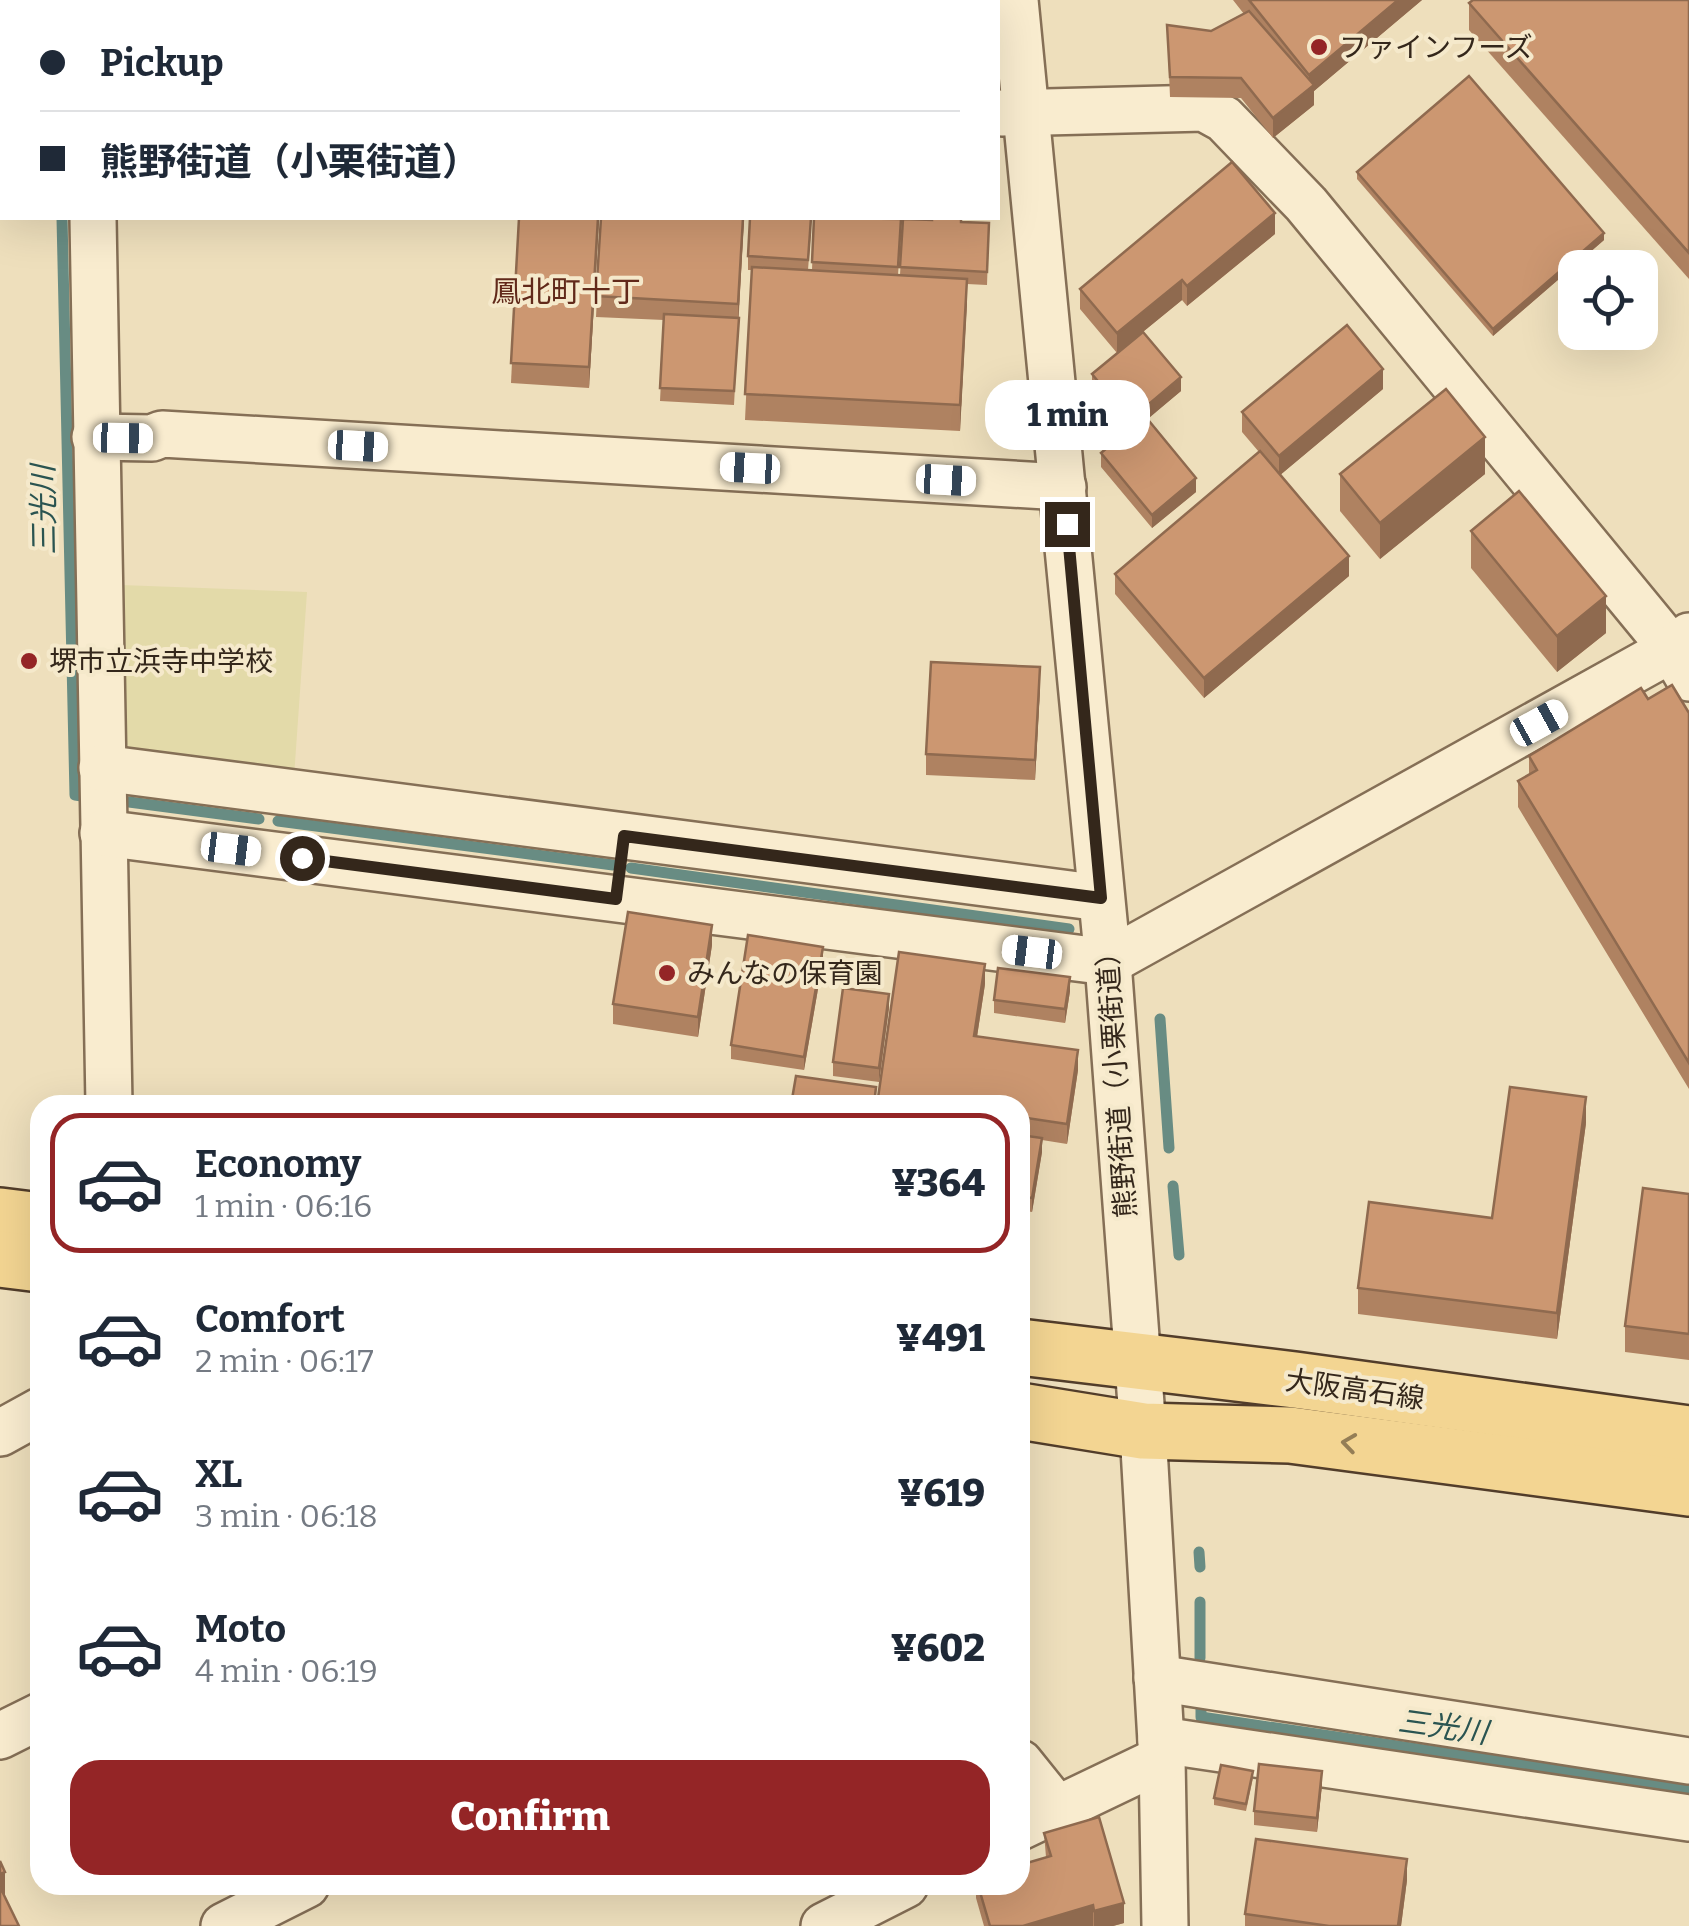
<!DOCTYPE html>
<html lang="en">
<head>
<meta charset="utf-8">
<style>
	:root { --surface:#fff; --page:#f6f6f7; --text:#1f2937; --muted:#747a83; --line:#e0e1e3; --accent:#942526 }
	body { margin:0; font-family:Bitter,"Noto Sans JP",serif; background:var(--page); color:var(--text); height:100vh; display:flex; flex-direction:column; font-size:38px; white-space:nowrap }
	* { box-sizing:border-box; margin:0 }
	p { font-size:32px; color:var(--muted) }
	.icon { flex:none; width:55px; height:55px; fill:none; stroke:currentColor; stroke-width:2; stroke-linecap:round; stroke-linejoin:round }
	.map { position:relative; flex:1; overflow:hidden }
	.side { position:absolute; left:30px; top:1095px; width:1000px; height:800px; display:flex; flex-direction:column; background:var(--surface); border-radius:30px; box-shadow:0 10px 40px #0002 }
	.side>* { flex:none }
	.guide { position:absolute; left:0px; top:0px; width:1000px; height:220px; box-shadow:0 10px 40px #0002; display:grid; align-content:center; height:220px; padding:0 40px; background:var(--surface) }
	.tools { position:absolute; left:1558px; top:250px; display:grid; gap:20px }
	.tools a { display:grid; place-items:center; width:100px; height:100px; border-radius:20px; background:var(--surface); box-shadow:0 10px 40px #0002; font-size:50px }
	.end { position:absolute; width:45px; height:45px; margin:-22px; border:12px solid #34271b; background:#fff; box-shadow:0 0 0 5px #fff }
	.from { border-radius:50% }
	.bubble { position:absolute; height:70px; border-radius:30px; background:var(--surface); box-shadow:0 10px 40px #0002; font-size:32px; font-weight:800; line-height:70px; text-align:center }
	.car { position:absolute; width:30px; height:60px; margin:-30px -15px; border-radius:12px; box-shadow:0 0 8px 2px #0007; background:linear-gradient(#fff 24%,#345 0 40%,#fff 0 76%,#345 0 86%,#fff 0) }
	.guide b { display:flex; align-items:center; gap:35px; height:95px; font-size:38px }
	.guide b+b { border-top:2px solid var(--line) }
	.guide i { width:25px; height:25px; background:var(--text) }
	ul { padding:18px 0 0; list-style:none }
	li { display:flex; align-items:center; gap:30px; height:140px; margin:0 20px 15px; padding:0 20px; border:5px solid transparent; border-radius:30px }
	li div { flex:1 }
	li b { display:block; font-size:38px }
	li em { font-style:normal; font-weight:800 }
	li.on { border-color:var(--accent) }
	li>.icon { width:90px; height:90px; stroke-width:1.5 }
	.action { display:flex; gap:20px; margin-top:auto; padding:20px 40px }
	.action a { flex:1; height:115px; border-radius:30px; background:var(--accent); color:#fff; font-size:40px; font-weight:800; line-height:115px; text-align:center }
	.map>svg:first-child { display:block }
</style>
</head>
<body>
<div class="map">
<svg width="1689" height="1926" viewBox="0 0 1689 1926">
	<rect width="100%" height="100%" fill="#eedfbc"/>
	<polygon fill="#e3daa9" points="121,585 307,592 294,777 133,757 127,744"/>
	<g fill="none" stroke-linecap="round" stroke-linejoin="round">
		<g stroke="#688c83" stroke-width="11">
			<polyline points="49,0 49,2"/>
			<polyline points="62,218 75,795 82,796"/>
			<polyline points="129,802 259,819"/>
			<polyline points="278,821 613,865"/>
			<polyline points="631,868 1069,929"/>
			<polyline points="1160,1019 1169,1148"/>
			<polyline points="1173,1186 1179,1255"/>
			<polyline points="1199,1552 1200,1567"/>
			<polyline points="1200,1602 1200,1658"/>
			<polyline points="1201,1705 1201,1717 1689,1789"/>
		</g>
		<g stroke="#856f56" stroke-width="50">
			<g id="minor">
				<polyline points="79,0 80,2"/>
				<polyline points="1015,0 1108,962 1143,1431 1162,1759 1165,1926"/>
				<polyline points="1002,113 1204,108 1224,119 1306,204 1672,649 1689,678"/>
				<polyline points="93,218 109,1105"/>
				<polyline points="95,437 152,438 162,434 1063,487"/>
				<polyline points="102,768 1101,898"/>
				<polyline points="103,833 1108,962 1672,649 1689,636"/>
				<polyline points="0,1433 40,1411"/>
				<polyline points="1157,1678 1689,1761"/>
				<polyline points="0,1736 40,1716"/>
				<polyline points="1161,1740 1689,1818"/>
				<polyline points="1020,1763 1057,1809"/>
				<polyline points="1020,1827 1162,1759"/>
				<polyline points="224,1926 306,1885"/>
				<polyline points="824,1926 905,1885"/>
			</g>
		</g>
		<g stroke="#523d2a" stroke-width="60">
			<g id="major">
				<polyline points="0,1216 40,1221"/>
				<polyline points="0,1259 40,1264"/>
				<polyline points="1020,1347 1295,1380 1689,1434"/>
				<polyline points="1020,1411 1143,1431 1290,1435 1689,1488"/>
			</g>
		</g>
		<use href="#minor" stroke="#f9eccf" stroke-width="45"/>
		<use href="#major" stroke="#f3d592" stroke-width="55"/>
	</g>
	<g fill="#af8261">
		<polygon points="1233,0 1422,0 1314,91 1314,105 1273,138 1241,98 1170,97 1167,25 1211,31 1244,14"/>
		<polygon points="1689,0 1689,279 1469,30 1469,3"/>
		<polygon points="1357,172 1604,240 1493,336 1357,179"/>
		<polygon points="519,218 599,218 589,388 511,383"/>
		<polygon points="601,218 744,218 734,405 660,401 664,320 596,317"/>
		<polygon points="814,218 901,232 898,275 900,275 903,219 989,223 987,285 967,284 960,431 745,420 752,270 748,270 748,256 811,231 808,270 812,270"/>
		<polygon points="1275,234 1187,306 1182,300 1117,353 1080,309 1080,289"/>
		<polygon points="1092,374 1181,391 1147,419 1196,492 1152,528 1101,467 1101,453 1127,431 1092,388"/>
		<polygon points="1383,389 1280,475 1349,576 1204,698 1115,594 1115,574 1259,452 1242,432 1242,412"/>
		<polygon points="1340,474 1485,474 1380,559 1340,511"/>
		<polygon points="1471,531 1606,633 1557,672 1471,568"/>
		<polygon points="1040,688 1035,780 926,775 926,754"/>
		<polygon points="1648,699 1689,713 1689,1089 1518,807 1518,781 1529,775 1529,756"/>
		<polygon points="712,945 698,1037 613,1024 613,1004"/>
		<polygon points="823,960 804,1070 731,1059 731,1045"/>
		<polygon points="985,984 977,1037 1078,1070 1067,1144 1042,1140 1042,1152 1032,1212 1020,1210 1020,1105 878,1105 878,1098"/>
		<polygon points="1070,991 1065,1023 994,1013 994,1000"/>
		<polygon points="889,1008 879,1082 833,1076 833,1062"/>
		<polygon points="1586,1123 1557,1339 1358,1314 1358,1288 1492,1218"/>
		<polygon points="1689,1194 1689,1360 1625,1352 1625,1326"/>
		<polygon points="1253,1778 1246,1811 1214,1805 1214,1798"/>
		<polygon points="1322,1785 1317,1832 1254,1825 1254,1811"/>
		<polygon points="1044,1833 1124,1923 1113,1926 984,1926 976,1898 976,1885 1020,1885 1046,1857"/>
		<polygon points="1407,1880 1401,1926 1245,1926 1245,1914"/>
	</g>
	<g fill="#8f6a4f">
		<polygon points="1398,0 1422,0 1314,91 1314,105 1273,138 1273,118 1309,89 1309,75"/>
		<polygon points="1275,213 1275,234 1187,306 1187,286"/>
		<polygon points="598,218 599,218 589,388 589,367"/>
		<polygon points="743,218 744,218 738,324 738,304"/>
		<polygon points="1604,233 1604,240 1493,336 1493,329"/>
		<polygon points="967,279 967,305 960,431 960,405"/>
		<polygon points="1182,280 1182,300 1117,353 1117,333"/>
		<polygon points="1383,369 1383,389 1279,476 1279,456"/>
		<polygon points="1181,377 1181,391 1130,434 1130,420"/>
		<polygon points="1485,437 1485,474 1380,559 1380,523"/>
		<polygon points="1196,478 1196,492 1152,528 1152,515"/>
		<polygon points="1349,556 1349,576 1204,698 1204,678"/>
		<polygon points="1606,596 1606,633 1557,672 1557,636"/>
		<polygon points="1040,667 1040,688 1035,780 1035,760"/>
		<polygon points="712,925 712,945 698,1037 698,1017"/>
		<polygon points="823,947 823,960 804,1070 804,1057"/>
		<polygon points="985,964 985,984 974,1056 974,1036"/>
		<polygon points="1070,977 1070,991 1065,1023 1065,1009"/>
		<polygon points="889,994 889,1008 879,1082 879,1068"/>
		<polygon points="1078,1050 1078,1070 1067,1144 1067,1124"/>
		<polygon points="1586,1097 1586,1123 1557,1339 1557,1313"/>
		<polygon points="1042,1138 1042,1152 1032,1212 1032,1198"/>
		<polygon points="1322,1771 1322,1785 1317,1832 1317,1818"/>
		<polygon points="1407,1859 1407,1880 1401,1926 1398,1926"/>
		<polygon points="5,1872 5,1909 0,1911 0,1874"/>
		<polygon points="1124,1903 1124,1923 1113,1926 1094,1926 1094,1911"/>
		<polygon points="1093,1905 1093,1926 1023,1926"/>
	</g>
	<g fill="#cc9771" stroke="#8f6a4f" stroke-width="2.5">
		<rect x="540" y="0" width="36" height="2"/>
		<rect x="714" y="0" width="50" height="2"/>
		<polygon points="1249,0 1398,0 1309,75"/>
		<polygon points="1473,0 1689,0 1689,253 1469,3"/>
		<polygon points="1249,11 1314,85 1273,118 1241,78 1170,77 1167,25 1211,31"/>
		<polygon points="1469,76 1604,233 1493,329 1357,172"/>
		<polygon points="1232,162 1275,213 1187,286 1182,280 1117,333 1080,289"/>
		<polygon points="519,218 598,218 589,367 511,363"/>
		<polygon points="601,218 743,218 738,304 596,296"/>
		<polygon points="750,218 811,218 808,260 748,256"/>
		<polygon points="814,218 901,219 898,267 812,262"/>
		<polygon points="932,218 961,218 961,222 989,223 987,272 900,267 903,219 932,220"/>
		<polygon points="752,267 967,279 960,405 745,394"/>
		<polygon points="664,314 739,318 734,391 660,388"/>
		<polygon points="1347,325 1383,369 1279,456 1242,412"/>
		<polygon points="1143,332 1181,377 1130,420 1092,374"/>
		<polygon points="1446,389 1485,437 1380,523 1340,474"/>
		<polygon points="1145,416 1196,478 1152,515 1101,453"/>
		<polygon points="1260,451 1349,556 1204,678 1115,574"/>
		<polygon points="1519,491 1606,596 1557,636 1471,531"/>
		<polygon points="931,662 1040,667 1035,760 926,754"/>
		<polygon points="1672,685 1689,713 1689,1063 1518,781 1537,770 1529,756 1641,688 1648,699"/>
		<polygon points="628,912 712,925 698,1017 613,1004"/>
		<polygon points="748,935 823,947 804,1057 731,1045"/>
		<polygon points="899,952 985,964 974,1036 1078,1050 1067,1124 1020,1117 1020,1105 932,1105 878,1098"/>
		<polygon points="998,968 1070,977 1065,1009 994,1000"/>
		<polygon points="843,988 889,994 879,1068 833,1062"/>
		<polygon points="796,1076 876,1087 874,1105 791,1105"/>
		<polygon points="1510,1087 1586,1097 1557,1313 1358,1288 1369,1202 1492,1218"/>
		<polygon points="1020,1135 1042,1138 1032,1198 1020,1196"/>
		<polygon points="1643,1188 1689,1194 1689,1334 1625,1326"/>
		<polygon points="1259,1764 1322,1771 1317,1818 1254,1811"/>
		<polygon points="1221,1765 1253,1771 1246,1804 1214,1798"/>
		<polygon points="1099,1817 1124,1903 1094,1911 1093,1905 1023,1926 990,1926 978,1885 1020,1885 1020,1865 1051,1856 1044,1833"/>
		<polygon points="1256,1839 1407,1859 1398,1926 1329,1926 1245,1914"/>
		<polygon points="0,1861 5,1872 0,1874"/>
		<polygon points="0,1887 19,1926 0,1926"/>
	</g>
	<defs><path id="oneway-chevron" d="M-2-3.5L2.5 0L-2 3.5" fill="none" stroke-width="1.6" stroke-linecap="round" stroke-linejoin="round" transform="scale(2.5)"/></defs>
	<use stroke="#947e56" href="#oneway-chevron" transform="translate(1349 1443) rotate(-172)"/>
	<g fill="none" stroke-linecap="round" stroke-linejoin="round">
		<polyline stroke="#34271b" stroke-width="12" points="302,858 616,899 624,836 1101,898 1067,524"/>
	</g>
	<g fill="#942526" stroke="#f5e9cb" stroke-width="4">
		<circle cx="1319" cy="47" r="10"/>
		<circle cx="29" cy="661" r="10"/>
		<circle cx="667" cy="973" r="10"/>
	</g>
	<g text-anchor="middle" stroke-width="8" stroke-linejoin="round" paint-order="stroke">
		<g font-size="28" fill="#34271b" stroke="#f5e9cb" text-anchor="start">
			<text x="1339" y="57">ファインフーズ</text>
			<text x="49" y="671">堺市立浜寺中学校</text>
			<text x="687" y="983">みんなの保育園</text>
		</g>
		<g font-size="28" fill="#34271b" stroke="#f5e9cb">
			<text transform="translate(1116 1078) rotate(-94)" y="10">熊野街道（小栗街道）</text>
			<text transform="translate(1355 1389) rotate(8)" y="10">大阪高石線</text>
		</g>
		<g font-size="30" fill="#61291a" stroke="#f5e9cb">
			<text x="566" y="302">鳳北町十丁</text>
		</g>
		<g font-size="30" font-style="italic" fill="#2a5451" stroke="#f5e9cb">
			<text transform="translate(44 510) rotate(-91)" y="10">三光川</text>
			<text transform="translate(1443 1727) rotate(8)" y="10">三光川</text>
		</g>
	</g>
</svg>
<div class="tools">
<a><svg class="icon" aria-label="locate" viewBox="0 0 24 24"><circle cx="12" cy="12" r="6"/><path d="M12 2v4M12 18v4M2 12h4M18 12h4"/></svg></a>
</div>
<i class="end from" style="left:302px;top:858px"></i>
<i class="end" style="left:1067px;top:524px"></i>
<div class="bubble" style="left:985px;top:380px;width:165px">1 min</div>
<i class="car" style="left:123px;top:438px;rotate:91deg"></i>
<i class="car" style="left:358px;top:446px;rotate:93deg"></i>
<i class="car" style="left:750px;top:468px;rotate:273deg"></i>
<i class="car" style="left:946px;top:480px;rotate:93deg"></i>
<i class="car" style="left:1539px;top:723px;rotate:61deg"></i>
<i class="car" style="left:231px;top:849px;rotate:97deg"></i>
<i class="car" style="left:1032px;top:952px;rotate:277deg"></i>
<div class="guide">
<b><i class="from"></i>Pickup</b>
<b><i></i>熊野街道（小栗街道）</b>
</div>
<section class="side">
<ul>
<li class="on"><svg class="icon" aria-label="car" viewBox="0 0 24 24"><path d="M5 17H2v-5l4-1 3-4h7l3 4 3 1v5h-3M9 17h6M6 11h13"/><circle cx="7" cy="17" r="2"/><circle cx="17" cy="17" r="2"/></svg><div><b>Economy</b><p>1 min · 06:16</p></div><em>¥364</em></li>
<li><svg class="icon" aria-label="car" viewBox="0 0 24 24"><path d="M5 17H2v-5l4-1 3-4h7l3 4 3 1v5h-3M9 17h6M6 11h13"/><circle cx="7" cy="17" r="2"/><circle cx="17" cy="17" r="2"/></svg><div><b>Comfort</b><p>2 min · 06:17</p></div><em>¥491</em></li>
<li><svg class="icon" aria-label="car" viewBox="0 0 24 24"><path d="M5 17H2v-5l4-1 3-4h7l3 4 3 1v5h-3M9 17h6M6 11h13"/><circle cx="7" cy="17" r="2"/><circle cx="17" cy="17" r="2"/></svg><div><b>XL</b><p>3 min · 06:18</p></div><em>¥619</em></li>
<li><svg class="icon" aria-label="car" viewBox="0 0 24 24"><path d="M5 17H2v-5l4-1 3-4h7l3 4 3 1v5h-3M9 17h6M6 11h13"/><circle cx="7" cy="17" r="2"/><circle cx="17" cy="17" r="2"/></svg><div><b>Moto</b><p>4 min · 06:19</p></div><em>¥602</em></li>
</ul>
<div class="action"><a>Confirm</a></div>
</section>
</div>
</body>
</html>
